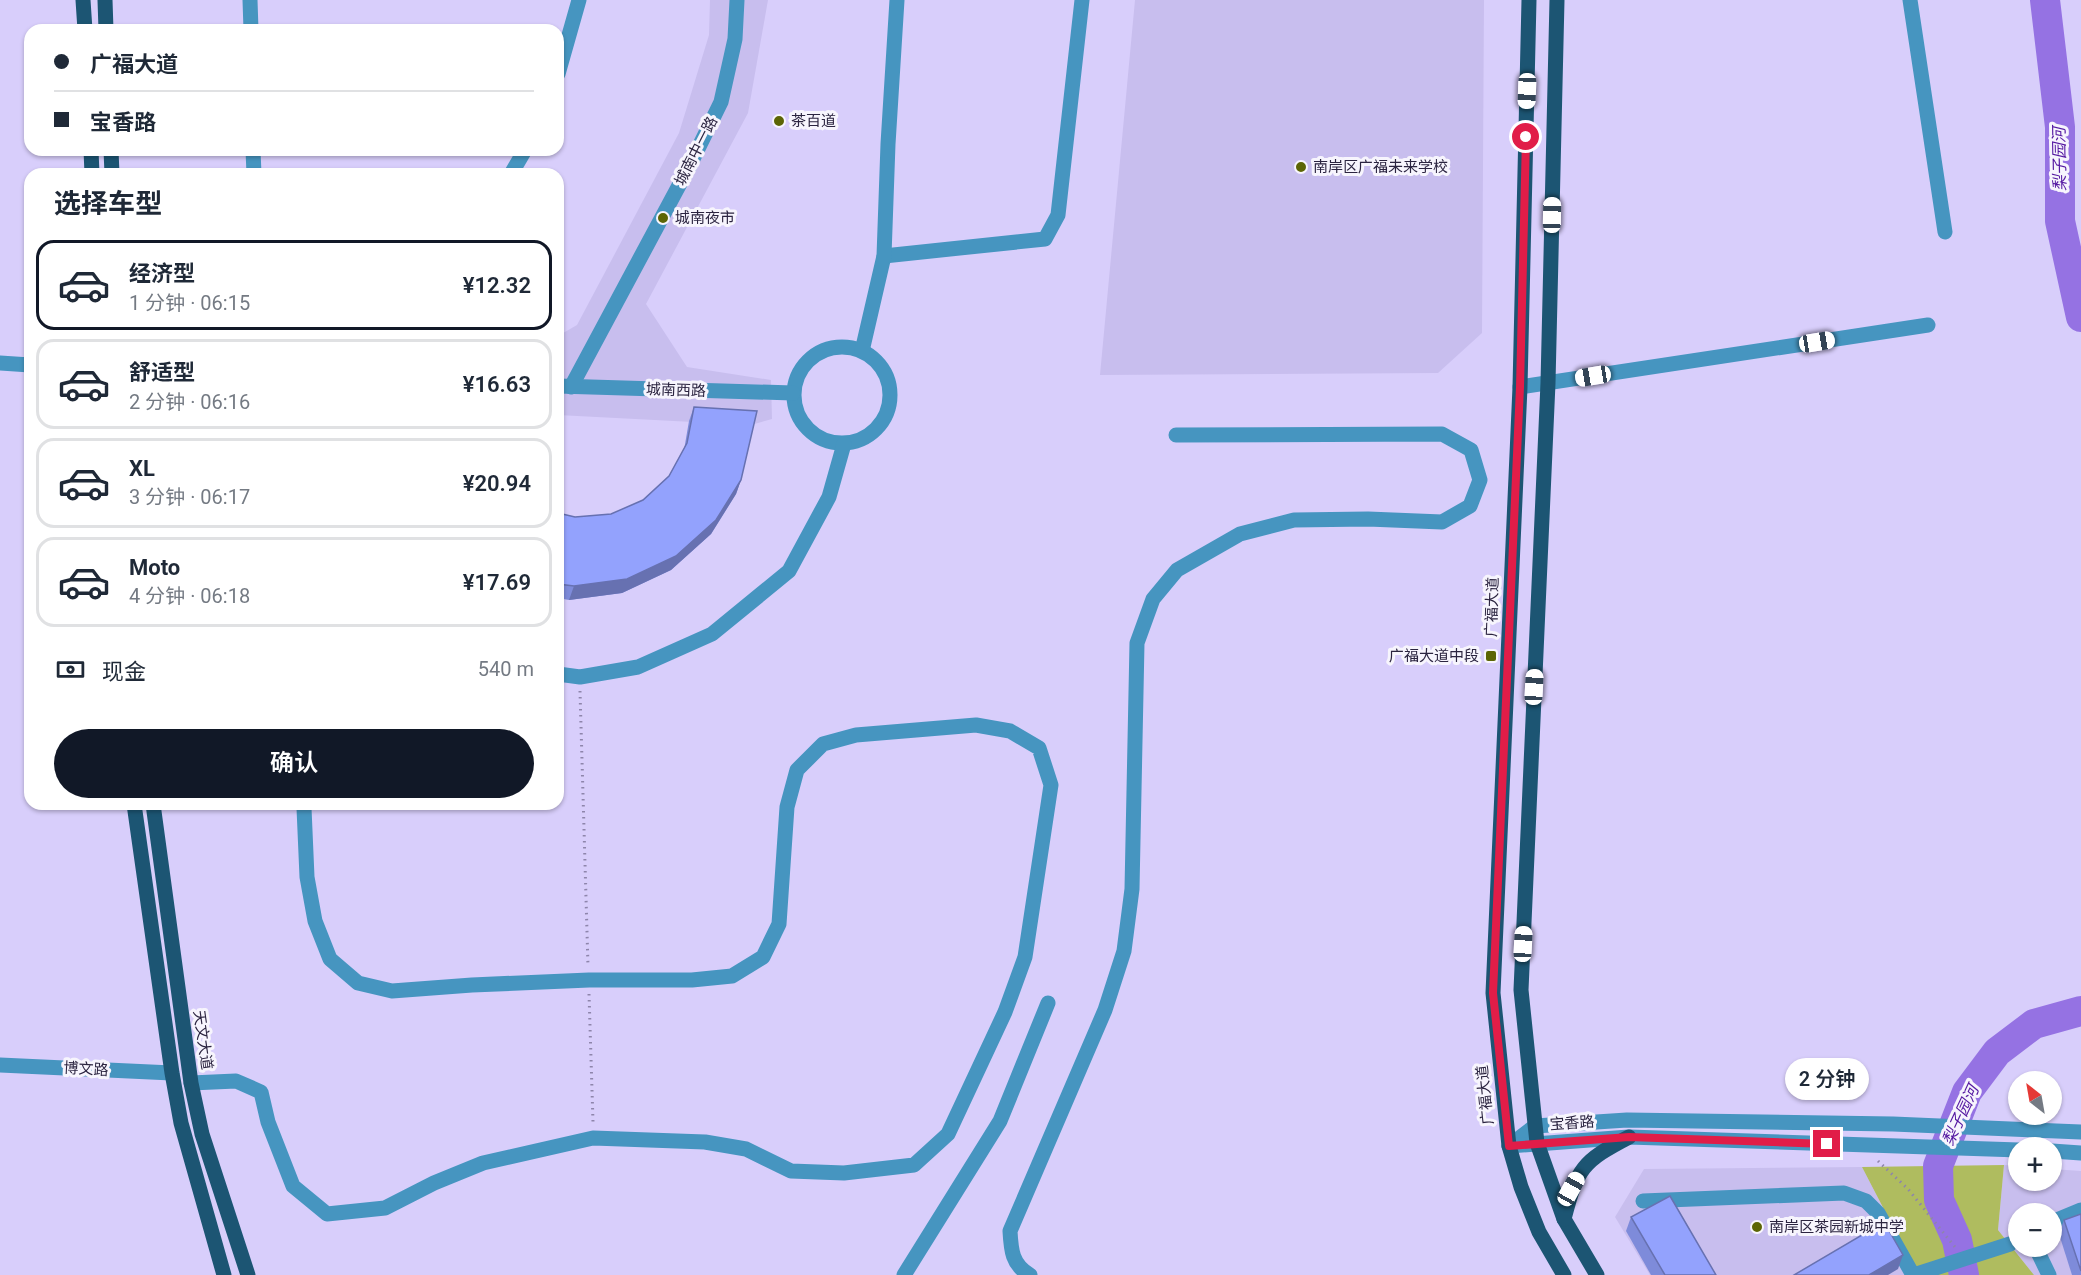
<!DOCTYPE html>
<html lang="zh">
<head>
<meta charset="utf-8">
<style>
	:root { --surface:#fff; --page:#f2f2f3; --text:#1f2937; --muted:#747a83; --line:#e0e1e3; --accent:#111827 }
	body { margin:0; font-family:Roboto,"Noto Sans SC",sans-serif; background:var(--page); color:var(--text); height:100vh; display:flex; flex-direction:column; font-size:22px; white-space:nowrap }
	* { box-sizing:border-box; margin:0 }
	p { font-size:20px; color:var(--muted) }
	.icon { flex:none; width:33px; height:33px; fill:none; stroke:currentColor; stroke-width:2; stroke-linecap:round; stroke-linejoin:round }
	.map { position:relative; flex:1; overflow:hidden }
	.sheet { position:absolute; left:24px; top:168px; width:540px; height:642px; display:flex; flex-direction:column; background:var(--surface); border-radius:18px; box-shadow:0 2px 4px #0004 }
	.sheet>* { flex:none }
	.guide { position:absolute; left:24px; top:24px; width:540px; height:132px; border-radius:18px; box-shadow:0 2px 4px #0004; display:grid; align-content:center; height:132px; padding:0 30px; background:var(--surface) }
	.needle { width:39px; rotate:329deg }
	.fabs { position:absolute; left:2008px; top:1071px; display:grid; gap:12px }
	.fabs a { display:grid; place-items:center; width:54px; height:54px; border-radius:50%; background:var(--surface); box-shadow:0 2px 4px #0004; font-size:30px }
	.end { position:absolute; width:27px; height:27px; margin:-14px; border:8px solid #e11d48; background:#fff; box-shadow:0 0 0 3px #fff }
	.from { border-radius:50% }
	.bubble { position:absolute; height:42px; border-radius:21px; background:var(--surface); box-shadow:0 2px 4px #0004; font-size:20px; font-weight:600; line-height:42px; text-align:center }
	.car { position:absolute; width:18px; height:36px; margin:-18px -9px; border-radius:8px; box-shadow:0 0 4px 2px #0007; background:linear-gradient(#fff 24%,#345 0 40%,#fff 0 76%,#345 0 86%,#fff 0) }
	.guide b { display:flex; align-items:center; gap:21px; height:57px; font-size:22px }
	.guide b+b { border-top:2px solid var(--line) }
	.guide i { width:15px; height:15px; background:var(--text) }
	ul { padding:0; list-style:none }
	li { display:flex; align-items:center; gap:18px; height:90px; margin:0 12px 9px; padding:0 18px; border:3px solid var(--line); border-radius:18px }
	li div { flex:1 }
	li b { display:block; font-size:22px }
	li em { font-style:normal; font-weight:600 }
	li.current { border-color:var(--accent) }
	li>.icon { width:54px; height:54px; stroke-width:1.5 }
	h2 { padding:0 30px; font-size:27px; line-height:72px }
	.pay { display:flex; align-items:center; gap:15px; height:66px; padding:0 30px; font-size:22px }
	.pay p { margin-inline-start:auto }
	.action { display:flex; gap:12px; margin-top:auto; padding:12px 30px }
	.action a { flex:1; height:69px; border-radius:36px; background:var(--accent); color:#fff; font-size:24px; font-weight:600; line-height:69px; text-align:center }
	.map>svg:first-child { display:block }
</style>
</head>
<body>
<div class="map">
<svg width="2081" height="1275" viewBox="0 0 2081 1275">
	<rect width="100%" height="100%" fill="#d8cefb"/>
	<g fill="#c8beee" fill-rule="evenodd">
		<polygon points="710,0 768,0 748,113 646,304 687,367 771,380 772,419 751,425 558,415 558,336 577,325 679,133 709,35"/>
		<polygon points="1135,0 1484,0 1482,333 1438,373 1100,375"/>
		<path d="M 2004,1165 L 2019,1166 L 2019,1180 L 2052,1180 L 2052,1169 L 2081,1171 L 2081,1275 L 2034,1275 L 1998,1230 ZM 2019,1214 L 2052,1214 L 2052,1246 L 2019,1246 Z"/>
		<polygon points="1862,1167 1918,1275 1650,1275 1615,1217 1644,1169"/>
	</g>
	<polygon fill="#afbc5f" points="2004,1165 1998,1230 2034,1275 1918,1275 1862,1167"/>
	<polygon fill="#9572e3" stroke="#755bb2" stroke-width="1.5" points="1930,1166 1950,1166 1945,1174 1944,1194 1962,1245 1967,1275 1960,1275 1951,1233 1934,1207 1930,1184"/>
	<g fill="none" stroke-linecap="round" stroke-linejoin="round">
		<g stroke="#9572e3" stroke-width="30">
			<polyline points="2045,0 2060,127 2060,221 2081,317"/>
			<polyline points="1964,1275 1957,1240 1939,1200 1938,1166 1967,1092 1997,1052 2034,1024 2081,1011"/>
		</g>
		<g stroke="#8e85ab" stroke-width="3" stroke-dasharray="1.5 4.5" stroke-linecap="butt">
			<polyline points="580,691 588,966"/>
			<polyline points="589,994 593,1122"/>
			<polyline points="1878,1161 1908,1189 1955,1247"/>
		</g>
		<g stroke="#4695c0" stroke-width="15">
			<polyline points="250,0 251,30"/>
			<polyline points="1910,0 1945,232"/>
			<polyline points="558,74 579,0"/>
			<polyline points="253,150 254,174"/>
			<polyline points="511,174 525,150"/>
			<polyline points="884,256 1045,239 1058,215 1082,0"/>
			<circle cx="842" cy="395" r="48"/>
			<polyline points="862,351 884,256 888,144 897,0"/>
			<polyline points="0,363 30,365"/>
			<polyline points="558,386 793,393"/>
			<polyline points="571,387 690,165 721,102 735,39 737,0"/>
			<polyline points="1520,387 1928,325"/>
			<polyline points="558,674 580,677 638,667 712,634 789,571 829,497 844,444"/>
			<polyline points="0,1065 172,1073"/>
			<polyline points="191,1083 236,1081 261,1092 268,1122 293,1186 327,1214 385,1208 434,1183 483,1163 593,1138 705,1142 746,1149 791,1171 844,1173 914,1165 948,1134 1005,1012 1025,957 1051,785 1039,748 1010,731 976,725 856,735 823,744 797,770 787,807 779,924 763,957 732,976 692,980 589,980 472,985 392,991 358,983 330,959 315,921 307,877 304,808 302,804"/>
			<polyline points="1509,1146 1535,1126 1627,1120 1893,1124 2081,1132"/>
			<polyline points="1509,1146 1629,1137 2019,1150"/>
			<polyline points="2052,1151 2081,1153"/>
			<polyline points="1643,1201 1844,1193 1866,1201 1878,1213 1913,1275"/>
			<polyline points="2052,1222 2081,1210"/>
			<polyline points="2035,1246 2049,1275"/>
			<polyline points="904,1275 1000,1121 1048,1003"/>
			<path d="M 1030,1275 C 1012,1265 1011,1250 1010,1231 L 1105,1010 L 1124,951 L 1132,889 L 1137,643 L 1153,599 L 1177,570 L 1240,534 L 1294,520 L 1368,519 L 1442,522 L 1470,506 L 1480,480 L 1471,450 L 1442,434 L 1176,435"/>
		</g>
		<g stroke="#1c5573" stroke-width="15">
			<polyline points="83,0 85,30"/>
			<polyline points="105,0 106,30"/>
			<polyline points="1529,0 1520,387 1493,993 1509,1146 1521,1187 1539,1232 1564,1275"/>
			<polyline points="1557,0 1548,383 1521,990 1537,1143 1564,1219 1597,1275"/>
			<polyline points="91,150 92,174"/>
			<polyline points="111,150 112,174"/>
			<polyline points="134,804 172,1073 181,1123 224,1275"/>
			<polyline points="153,804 191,1083 202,1134 248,1275"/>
			<path d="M 1564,1219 C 1577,1168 1583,1161 1629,1137"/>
		</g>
		<polyline stroke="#4695c0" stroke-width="15" points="1917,1274 2010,1244"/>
	</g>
	<g fill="#7e8bda">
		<polygon points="694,407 741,480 736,494 711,534 671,570 622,593 569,600 558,598 558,513 575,517 611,514 643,500 669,476 684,450 689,421"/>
		<polygon points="2081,1214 2081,1275 2072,1275 2059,1234 2064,1220"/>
		<polygon points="1631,1217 1716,1275 1651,1275 1626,1231"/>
	</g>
	<g fill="#6771b1">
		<polygon points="741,480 736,494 711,534 671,570 622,593 569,600 574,586"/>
		<polygon points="1903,1255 1898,1269 1888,1275 1869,1275"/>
	</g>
	<g fill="#93a2fd" stroke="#6771b1" stroke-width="1.5">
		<polygon points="694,407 757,411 741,480 716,520 676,556 627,579 574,586 558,584 558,513 575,517 611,514 643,500 669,476 687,443"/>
		<polygon points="1670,1196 1716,1275 1665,1275 1631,1217"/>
		<polygon points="2081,1214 2081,1271 2064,1220"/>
		<polygon points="1884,1222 1903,1255 1869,1275 1794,1275"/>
	</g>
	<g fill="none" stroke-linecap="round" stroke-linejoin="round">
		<polyline stroke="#e11d48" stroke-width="8" points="1526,137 1520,387 1493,993 1509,1146 1629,1137 1827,1144"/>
	</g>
	<g fill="#5c6505" stroke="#f7f5fd" stroke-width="2">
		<circle cx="779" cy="121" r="6"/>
		<circle cx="1301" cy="167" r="6"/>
		<circle cx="663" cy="218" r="6"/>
		<rect x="1485" y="650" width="12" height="12" rx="3"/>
		<circle cx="1757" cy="1227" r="6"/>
	</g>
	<g text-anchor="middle" stroke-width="6" stroke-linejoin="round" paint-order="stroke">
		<g font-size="15" fill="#2b2440" stroke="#f7f5fd" text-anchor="start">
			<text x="791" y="126">茶百道</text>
			<text x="1313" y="172">南岸区广福未来学校</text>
			<text x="675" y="223">城南夜市</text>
			<text x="1479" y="661" text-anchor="end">广福大道中段</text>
			<text x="1769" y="1232">南岸区茶园新城中学</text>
		</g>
		<g font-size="15" fill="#2b2440" stroke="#f7f5fd">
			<text transform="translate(696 151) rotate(-63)" y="5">城南中一路</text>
			<text transform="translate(676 390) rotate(2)" y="5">城南西路</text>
			<text transform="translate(1492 607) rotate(-88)" y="5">广福大道</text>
			<text transform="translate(203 1040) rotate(82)" y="5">天文大道</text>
			<text transform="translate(86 1069) rotate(3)" y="5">博文路</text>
			<text transform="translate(1485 1095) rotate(-96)" y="5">广福大道</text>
			<text transform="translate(1572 1123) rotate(-4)" y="5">宝香路</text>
		</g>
		<g font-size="16" font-style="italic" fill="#5418a1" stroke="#f7f5fd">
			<text transform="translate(2059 159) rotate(-91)" y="6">梨子园河</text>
			<text transform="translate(1960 1115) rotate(-65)" y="6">梨子园河</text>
		</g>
	</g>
</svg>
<div class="fabs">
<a><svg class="needle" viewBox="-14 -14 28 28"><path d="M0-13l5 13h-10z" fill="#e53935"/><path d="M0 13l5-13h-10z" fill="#747a83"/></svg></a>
<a>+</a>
<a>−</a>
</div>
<i class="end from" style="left:1526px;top:137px"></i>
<i class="end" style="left:1827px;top:1144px"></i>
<div class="bubble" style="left:1785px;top:1058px;width:84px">2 分钟</div>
<i class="car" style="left:1527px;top:91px;rotate:182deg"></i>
<i class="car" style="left:1552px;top:215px;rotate:1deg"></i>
<i class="car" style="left:1817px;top:342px;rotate:81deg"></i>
<i class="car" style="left:1593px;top:376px;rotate:261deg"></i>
<i class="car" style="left:1534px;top:687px;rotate:3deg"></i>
<i class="car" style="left:1523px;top:944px;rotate:3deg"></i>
<i class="car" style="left:1571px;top:1189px;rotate:29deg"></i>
<div class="guide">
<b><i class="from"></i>广福大道</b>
<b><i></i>宝香路</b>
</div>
<section class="sheet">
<h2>选择车型</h2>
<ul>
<li class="current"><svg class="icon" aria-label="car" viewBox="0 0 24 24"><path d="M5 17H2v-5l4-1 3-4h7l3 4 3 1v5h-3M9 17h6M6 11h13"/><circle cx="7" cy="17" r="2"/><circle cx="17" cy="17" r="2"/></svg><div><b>经济型</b><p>1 分钟 · 06:15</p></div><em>¥12.32</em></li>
<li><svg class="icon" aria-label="car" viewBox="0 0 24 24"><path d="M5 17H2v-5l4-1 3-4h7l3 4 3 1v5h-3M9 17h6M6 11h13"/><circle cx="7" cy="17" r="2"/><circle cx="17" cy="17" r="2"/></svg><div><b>舒适型</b><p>2 分钟 · 06:16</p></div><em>¥16.63</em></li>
<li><svg class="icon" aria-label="car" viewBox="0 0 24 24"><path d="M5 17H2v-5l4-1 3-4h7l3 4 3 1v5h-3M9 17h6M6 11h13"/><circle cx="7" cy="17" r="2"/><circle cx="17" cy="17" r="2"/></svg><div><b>XL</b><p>3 分钟 · 06:17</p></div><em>¥20.94</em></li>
<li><svg class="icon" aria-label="car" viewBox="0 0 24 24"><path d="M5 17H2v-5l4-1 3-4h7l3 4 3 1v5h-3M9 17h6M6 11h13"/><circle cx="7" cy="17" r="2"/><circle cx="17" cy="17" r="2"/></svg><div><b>Moto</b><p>4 分钟 · 06:18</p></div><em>¥17.69</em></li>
</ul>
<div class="pay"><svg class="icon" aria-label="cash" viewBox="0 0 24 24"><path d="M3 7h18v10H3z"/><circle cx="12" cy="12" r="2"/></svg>现金<p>540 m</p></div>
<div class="action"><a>确认</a></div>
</section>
</div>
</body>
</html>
